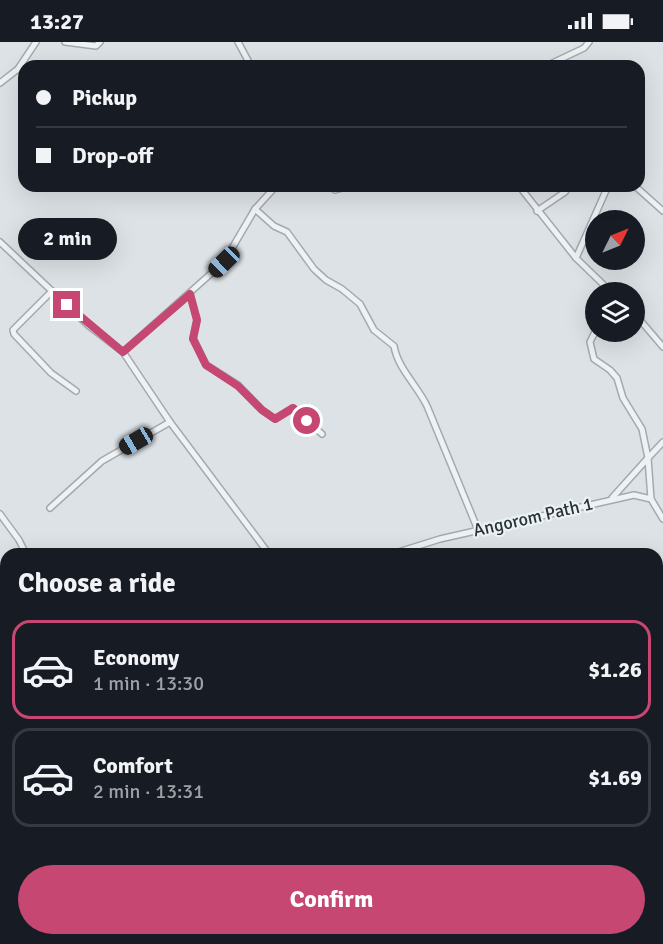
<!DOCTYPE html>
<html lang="en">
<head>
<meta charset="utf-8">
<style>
	:root { --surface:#171b24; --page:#242831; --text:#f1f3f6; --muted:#9ea1a6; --line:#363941; --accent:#c54772 }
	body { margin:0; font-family:Signika,sans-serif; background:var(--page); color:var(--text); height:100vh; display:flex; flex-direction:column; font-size:22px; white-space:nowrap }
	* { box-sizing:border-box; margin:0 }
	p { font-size:20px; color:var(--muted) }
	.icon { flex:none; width:33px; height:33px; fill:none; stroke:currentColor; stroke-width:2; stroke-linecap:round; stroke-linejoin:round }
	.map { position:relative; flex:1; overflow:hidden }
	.sheet { position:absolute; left:0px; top:506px; width:663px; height:398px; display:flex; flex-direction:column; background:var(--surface); border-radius:18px 18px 0 0; box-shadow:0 6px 24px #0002 }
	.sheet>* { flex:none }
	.top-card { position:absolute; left:18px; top:18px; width:627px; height:132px; border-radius:18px; box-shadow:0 6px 24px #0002; display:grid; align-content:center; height:132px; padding:0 18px; background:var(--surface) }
	.needle { width:39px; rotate:47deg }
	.controls { position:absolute; left:585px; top:168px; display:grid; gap:12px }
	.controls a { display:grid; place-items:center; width:60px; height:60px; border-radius:50%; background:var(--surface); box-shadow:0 6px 24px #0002; font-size:30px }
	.end { position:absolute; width:27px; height:27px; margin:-14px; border:8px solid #c54772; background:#fff; box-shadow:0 0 0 3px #fff }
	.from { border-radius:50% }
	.bubble { position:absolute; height:42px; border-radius:21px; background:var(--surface); box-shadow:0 6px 24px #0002; font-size:20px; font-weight:700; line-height:42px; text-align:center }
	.car { position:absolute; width:18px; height:36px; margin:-18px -9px; border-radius:8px; box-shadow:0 0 4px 2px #0007; background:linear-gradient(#222 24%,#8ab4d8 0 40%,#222 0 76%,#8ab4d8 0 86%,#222 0) }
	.top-card b { display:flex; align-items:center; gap:21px; height:57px; font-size:22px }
	.top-card b+b { border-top:2px solid var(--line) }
	.top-card i { width:15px; height:15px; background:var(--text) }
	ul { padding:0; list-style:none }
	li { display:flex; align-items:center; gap:18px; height:99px; margin:0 12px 9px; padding:0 6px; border:3px solid var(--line); border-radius:18px }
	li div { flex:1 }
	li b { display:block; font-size:22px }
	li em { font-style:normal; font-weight:700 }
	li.active { border-color:var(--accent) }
	li>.icon { width:54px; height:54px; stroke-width:1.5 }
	h2 { padding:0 18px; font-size:27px; line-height:72px }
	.cta { display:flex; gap:12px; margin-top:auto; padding:12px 18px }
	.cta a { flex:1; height:69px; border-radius:36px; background:var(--accent); color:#fff; font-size:24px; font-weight:700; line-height:69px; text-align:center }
	.status { display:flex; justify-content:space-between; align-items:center; height:42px; padding:0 30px; background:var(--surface); direction:ltr }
	.status svg { height:16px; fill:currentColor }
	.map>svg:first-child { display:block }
</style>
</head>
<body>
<div class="status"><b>13:27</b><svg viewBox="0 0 49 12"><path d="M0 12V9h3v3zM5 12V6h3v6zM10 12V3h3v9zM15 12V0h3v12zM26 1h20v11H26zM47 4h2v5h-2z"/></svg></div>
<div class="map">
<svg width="663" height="902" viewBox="0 0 663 902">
	<rect width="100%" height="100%" fill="#dde2e6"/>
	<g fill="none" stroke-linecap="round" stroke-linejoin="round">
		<g stroke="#a3aaaf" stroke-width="8">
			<g id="street">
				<polyline points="65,0 96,4 100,0"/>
				<polyline points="238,0 251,24"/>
				<polyline points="546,24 584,6 589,0"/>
				<polyline points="0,41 18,27 36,0"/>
				<polyline points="330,144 335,148 349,144"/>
				<polyline points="519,144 576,216 611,250"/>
				<polyline points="635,144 663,169"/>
				<path d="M 255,167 L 274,184 L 287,190 L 314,227 L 326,238 L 342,247 L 360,262 L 374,288 L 394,304 C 398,327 417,343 427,364 L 478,488"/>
				<polyline points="537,169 565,150 569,144"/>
				<polyline points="0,200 89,284 123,310"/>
				<polyline points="576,216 608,144"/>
				<polyline points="52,249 13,288 14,292 51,331 76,349"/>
				<polyline points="190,252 197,278 193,296 206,323 238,343 262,368 275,377 293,366 322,392"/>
				<polyline points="634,271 663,305"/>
				<polyline points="596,288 590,300 594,317 610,328 617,336 623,356 642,387 648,416 612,456"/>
				<polyline points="651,457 648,416 663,400"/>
				<polyline points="50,466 102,419 170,380"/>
				<polyline points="0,472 19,498 26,512"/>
				<polyline points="269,512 170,380 123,310 224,220 255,167 276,144"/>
				<polyline points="392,512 440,497 634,453 651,457 663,477"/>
				<polyline points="657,846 663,849"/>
			</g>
		</g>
		<g stroke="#85929b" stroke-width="14">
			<g id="highway">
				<polyline points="657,599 663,593"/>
				<polyline points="476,902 478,897"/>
			</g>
		</g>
		<use href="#street" stroke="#eff2f4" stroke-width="5"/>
		<g stroke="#fff" stroke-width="8">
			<polyline points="0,619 6,617"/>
			<polyline points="529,897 534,902"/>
		</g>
		<use href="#highway" stroke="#fff" stroke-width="10"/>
	</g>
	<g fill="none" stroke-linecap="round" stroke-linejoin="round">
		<polyline stroke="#c54772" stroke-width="8" points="67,263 123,310 190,252 197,278 193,297 206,323 238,344 262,368 275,377 293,366 307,379"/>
	</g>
	<g text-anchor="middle" stroke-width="4.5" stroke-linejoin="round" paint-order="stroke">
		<g font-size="18" fill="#27323b" stroke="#ecf1f4">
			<text transform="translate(533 475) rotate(-13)" y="6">Angorom Path 1</text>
		</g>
	</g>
</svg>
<div class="controls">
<a><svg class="needle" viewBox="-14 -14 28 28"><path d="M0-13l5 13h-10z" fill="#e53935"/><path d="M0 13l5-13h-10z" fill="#9ea1a6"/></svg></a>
<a><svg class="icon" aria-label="layers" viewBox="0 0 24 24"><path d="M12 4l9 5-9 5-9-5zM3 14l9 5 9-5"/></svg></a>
</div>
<i class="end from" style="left:307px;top:379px"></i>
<i class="end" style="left:67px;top:263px"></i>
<div class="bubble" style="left:18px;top:176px;width:99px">2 min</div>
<i class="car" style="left:224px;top:220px;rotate:226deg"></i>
<i class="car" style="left:136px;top:399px;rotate:240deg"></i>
<div class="top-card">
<b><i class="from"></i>Pickup</b>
<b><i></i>Drop-off</b>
</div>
<section class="sheet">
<h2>Choose a ride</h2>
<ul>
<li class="active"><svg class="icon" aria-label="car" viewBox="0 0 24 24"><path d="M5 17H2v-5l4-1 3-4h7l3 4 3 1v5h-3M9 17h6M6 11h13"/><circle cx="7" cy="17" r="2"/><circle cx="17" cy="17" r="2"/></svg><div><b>Economy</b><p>1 min · 13:30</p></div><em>$1.26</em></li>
<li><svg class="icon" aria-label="car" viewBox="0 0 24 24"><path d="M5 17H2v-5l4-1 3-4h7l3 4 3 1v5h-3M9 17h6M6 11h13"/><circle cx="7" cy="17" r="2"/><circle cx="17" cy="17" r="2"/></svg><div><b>Comfort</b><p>2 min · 13:31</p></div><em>$1.69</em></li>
</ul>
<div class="cta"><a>Confirm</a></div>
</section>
</div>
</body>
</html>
